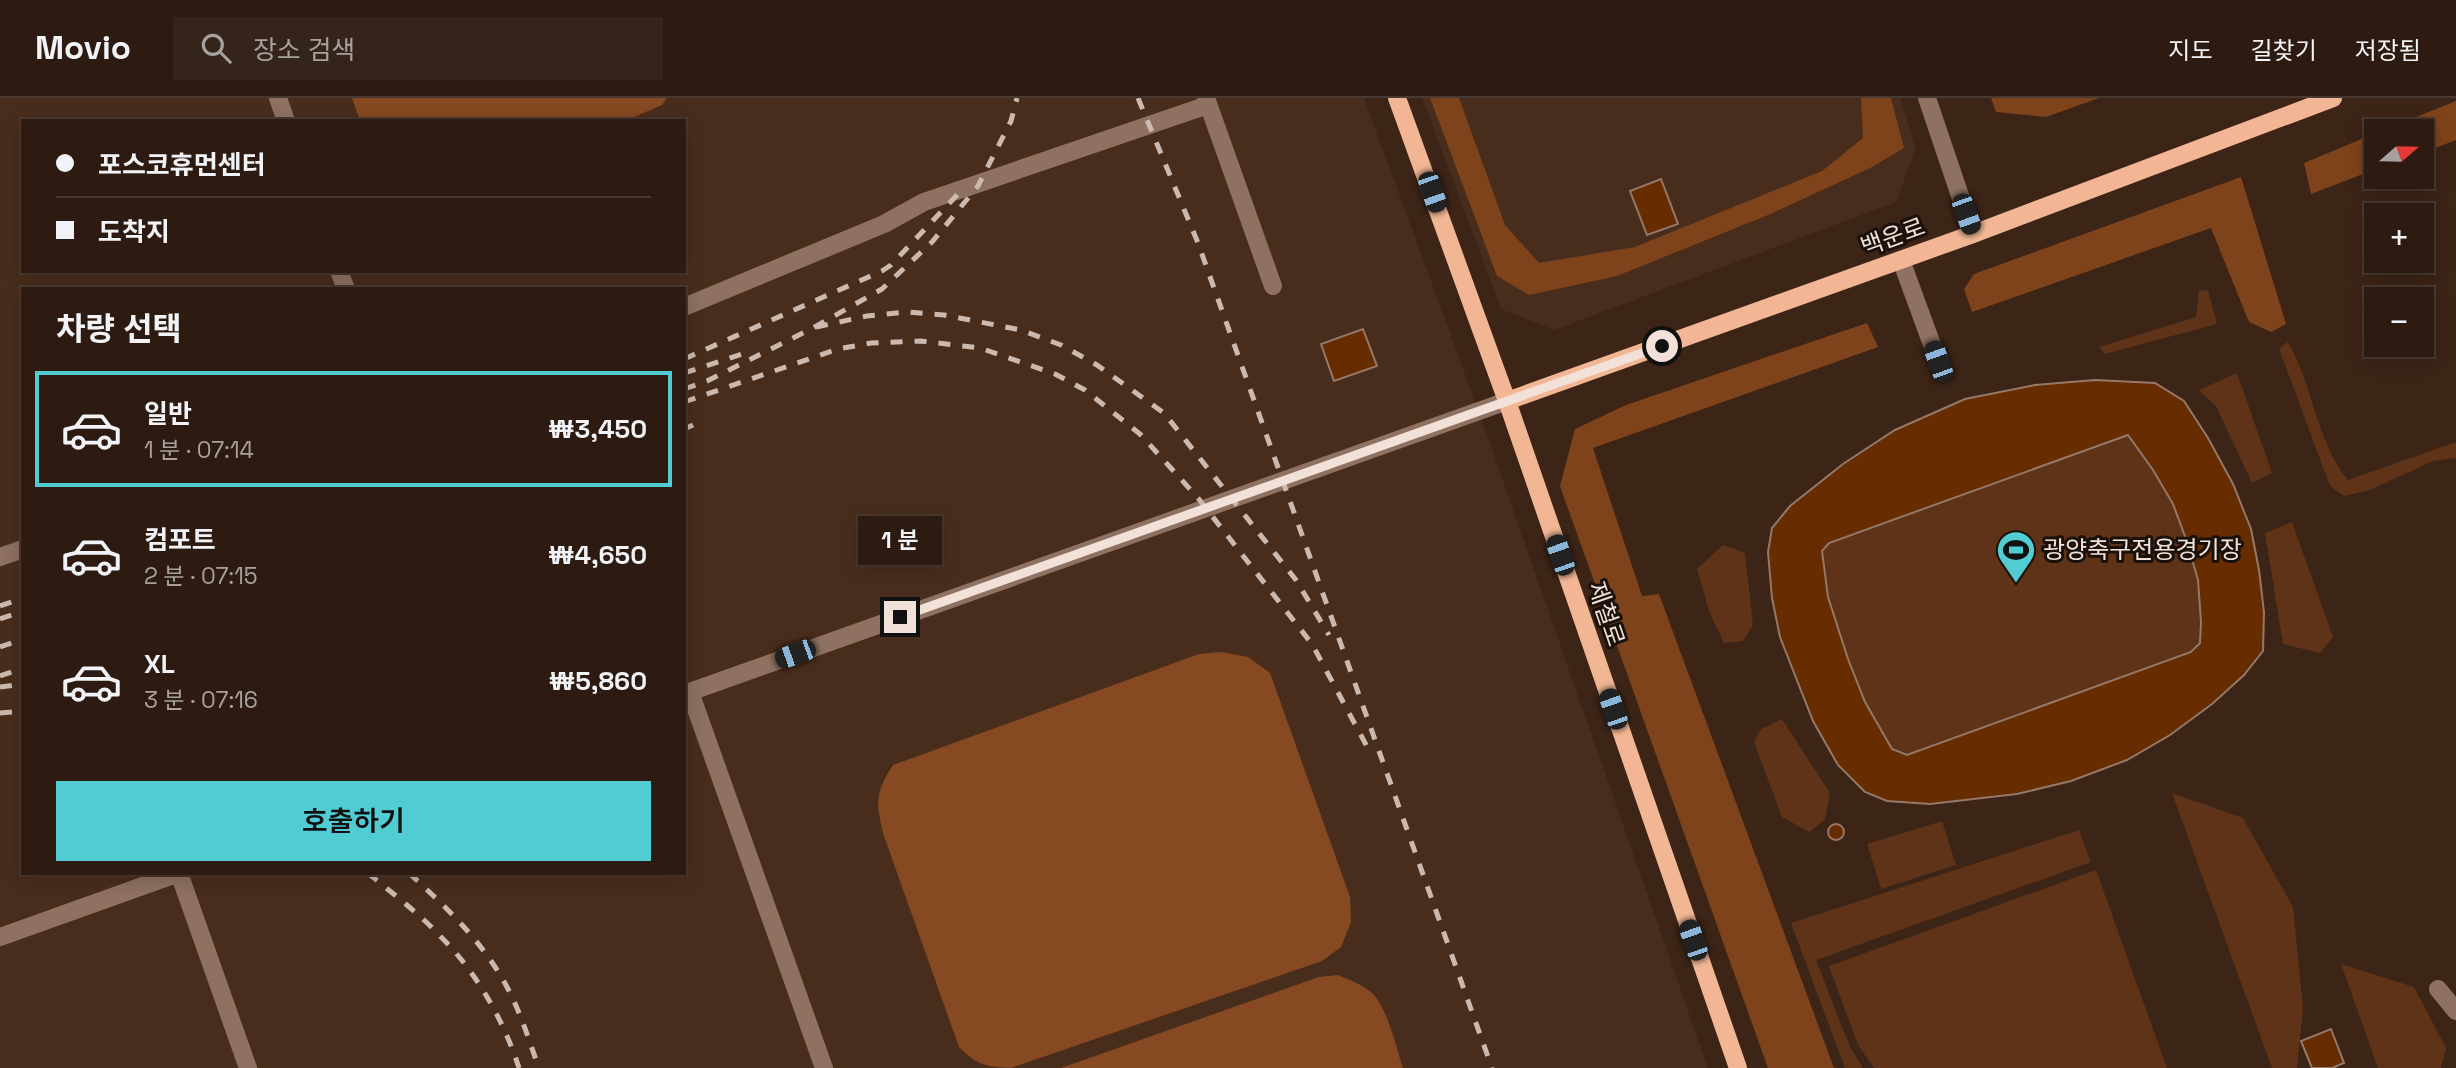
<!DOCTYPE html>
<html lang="ko">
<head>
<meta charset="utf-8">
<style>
	:root { --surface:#2d1b11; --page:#35241a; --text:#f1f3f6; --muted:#a7a19f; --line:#483931; --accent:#51ccd3 }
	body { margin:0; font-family:"Space Grotesk","Noto Sans KR",sans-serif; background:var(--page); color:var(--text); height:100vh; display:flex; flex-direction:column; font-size:26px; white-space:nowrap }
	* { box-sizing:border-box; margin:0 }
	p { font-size:23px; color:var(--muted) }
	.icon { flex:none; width:38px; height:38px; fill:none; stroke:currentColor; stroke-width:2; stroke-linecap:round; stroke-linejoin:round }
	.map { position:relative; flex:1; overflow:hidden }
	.panel { position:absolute; left:21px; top:189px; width:665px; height:588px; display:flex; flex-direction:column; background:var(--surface); border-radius:0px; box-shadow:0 4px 18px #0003,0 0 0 2px var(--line) }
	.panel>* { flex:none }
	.top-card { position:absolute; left:21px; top:21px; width:665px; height:154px; border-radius:0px; box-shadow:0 4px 18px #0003,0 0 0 2px var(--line); display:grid; align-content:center; height:154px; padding:0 35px; background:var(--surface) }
	.needle { width:46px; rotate:70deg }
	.fabs { position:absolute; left:2364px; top:21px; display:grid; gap:14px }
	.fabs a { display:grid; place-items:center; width:70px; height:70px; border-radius:0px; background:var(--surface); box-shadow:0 4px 18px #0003,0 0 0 2px var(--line); font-size:35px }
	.end { position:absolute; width:32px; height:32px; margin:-16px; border:9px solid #f1e1d8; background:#111; box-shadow:0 0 0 4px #111 }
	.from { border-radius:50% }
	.bubble { position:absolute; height:49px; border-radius:0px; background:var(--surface); box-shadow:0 4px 18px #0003,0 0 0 2px var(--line); font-size:23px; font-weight:600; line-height:49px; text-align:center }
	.car { position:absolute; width:21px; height:42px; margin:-21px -10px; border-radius:9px; box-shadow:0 0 5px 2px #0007; background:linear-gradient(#222 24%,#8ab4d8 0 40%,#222 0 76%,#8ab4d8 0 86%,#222 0) }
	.top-card b { display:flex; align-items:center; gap:24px; height:66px; font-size:26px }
	.top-card b+b { border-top:2px solid var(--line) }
	.top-card i { width:18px; height:18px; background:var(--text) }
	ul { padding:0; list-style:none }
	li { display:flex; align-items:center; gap:21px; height:116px; margin:0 14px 10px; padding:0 21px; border:4px solid transparent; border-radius:0px }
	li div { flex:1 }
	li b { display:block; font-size:26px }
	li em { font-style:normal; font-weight:600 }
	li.selected { border-color:var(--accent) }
	li>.icon { width:63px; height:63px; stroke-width:1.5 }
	h2 { padding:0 35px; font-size:32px; line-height:84px }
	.primary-button { display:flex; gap:14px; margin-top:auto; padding:14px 35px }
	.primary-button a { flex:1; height:80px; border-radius:0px; background:var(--accent); color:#111; font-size:28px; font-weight:600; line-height:80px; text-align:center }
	header { display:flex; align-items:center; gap:42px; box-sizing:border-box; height:98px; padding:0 35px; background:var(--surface); border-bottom:2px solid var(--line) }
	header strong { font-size:33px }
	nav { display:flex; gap:38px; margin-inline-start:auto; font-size:24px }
	.search { width:490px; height:63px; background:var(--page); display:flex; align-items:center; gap:18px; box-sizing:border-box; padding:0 24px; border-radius:0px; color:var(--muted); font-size:26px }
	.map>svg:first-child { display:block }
</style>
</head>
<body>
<header>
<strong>Movio</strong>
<div class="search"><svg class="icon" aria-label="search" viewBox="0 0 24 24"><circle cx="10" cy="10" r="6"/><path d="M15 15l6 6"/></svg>장소 검색</div>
<nav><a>지도</a><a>길찾기</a><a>저장됨</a></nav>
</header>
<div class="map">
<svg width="2456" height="970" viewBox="0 0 2456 970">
	<rect width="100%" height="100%" fill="#3c2417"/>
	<g fill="#492d1c" fill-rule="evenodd">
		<path d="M 0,0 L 1364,0 L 1479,314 L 1708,970 L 0,970 ZM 23,23 L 684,23 L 684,173 L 23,173 ZM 23,191 L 684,191 L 684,775 L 23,775 Z"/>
		<polygon points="1422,0 1900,0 1916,50 1896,104 1554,232 1501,211"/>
	</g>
	<g fill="#5e3317">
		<polygon points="2208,192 2217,226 2105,256 2099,249 2196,219 2199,193"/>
		<path d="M 2288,244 C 2313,287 2316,343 2348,382 L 2456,344 L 2456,360 L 2433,363 L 2370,392 L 2344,398 L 2330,388 L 2279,251 Z"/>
		<polygon points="2237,275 2272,375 2252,385 2216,308 2199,292"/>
		<polygon points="2095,282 2155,285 2184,303 2208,340 2233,386 2251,431 2212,606 2170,637 2127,662 2071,683 2017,696 1930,706 1865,694 1838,667 1813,623 1780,539 1772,500 1768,454 1772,430 1790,408 1843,366 1895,332 1965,301"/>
		<polygon points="2292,424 2333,539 2320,555 2283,546 2265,435"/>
		<polygon points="1723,447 1745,455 1753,527 1743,543 1724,545 1710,516 1697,471"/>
		<polygon points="1782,621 1830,695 1825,722 1809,734 1782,719 1754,644 1761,631"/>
		<polygon points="2172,695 2243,720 2293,809 2303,910 2297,970 2272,970"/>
		<polygon points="1942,723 1956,767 1881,791 1867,746"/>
		<polygon points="2079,732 2091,764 1816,862 1850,949 1863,970 1845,970 1791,825"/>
		<polygon points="2096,772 2167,970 1874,970 1858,947 1829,868"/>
		<polygon points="2341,866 2414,889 2446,950 2441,970 2378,970"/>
	</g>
	<g fill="#7f431b">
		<polygon points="1430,0 1459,0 1505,127 1539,165 1635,149 1822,73 1863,40 1861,0 1891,0 1904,50 1870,70 1768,117 1617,178 1529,197 1497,178"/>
		<polygon points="1991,0 2099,0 2046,19 1996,14"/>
		<polygon points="2456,3 2456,42 2422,55 2422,33 2381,33"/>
		<polygon points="2376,35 2376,71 2311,96 2304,65"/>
		<polygon points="2241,79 2286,226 2271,234 2249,224 2211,130 1972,214 1964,191 1974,176"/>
		<polygon points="1867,225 1878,249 1593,350 1642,498 1659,496 1834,970 1768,970 1560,388 1575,331 1626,307"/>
	</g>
	<g fill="#864922">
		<polygon points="352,0 667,0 662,7 625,23 360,23"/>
		<path d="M 1221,554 L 1248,559 L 1270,575 L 1350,799 L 1351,824 L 1341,849 L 1322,863 L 1011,970 C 986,969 977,967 959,949 L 884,738 C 876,705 874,697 893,667 L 1199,556 Z"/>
		<path d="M 1338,877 C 1349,882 1364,887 1373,896 C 1388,912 1396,949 1403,970 L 1061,970 L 1319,879 Z"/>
	</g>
	<g fill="#672c00" stroke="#947869" stroke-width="2" fill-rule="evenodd">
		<polygon points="1661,81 1678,126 1647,137 1630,93"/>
		<polygon points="1363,231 1377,268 1334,283 1321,246"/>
		<path d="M 2095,282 L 2155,285 L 2184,303 L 2208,340 L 2233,386 L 2251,431 L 2259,472 L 2264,514 L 2263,553 L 2244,577 L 2212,606 L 2170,637 L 2127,662 L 2071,683 L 2017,696 L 1930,706 L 1887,703 L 1865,694 L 1838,667 L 1813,623 L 1780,539 L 1772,500 L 1768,454 L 1772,430 L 1790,408 L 1843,366 L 1895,332 L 1965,301 L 2035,287 ZM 2128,337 L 2153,372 L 2173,406 L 2186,441 L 2198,482 L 2201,524 L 2200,545 L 2191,554 L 1907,657 L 1892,651 L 1865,604 L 1848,561 L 1828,499 L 1822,453 L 1829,445 Z"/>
		<circle cx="1836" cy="734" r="8"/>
		<polygon points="2331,931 2344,965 2332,970 2312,970 2301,943"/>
	</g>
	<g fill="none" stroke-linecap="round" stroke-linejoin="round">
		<g stroke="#8e7160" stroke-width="18">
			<polyline points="278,0 286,23"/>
			<polyline points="1206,0 1273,188"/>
			<polyline points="1927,0 1973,136"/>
			<polyline points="1901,162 1938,263"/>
			<polyline points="339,173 346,191"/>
			<polyline points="684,209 884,126 924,104 1208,7"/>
			<polyline points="0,459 23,451"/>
			<polyline points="690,594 824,970"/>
			<polyline points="684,596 1507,303"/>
			<polyline points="179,775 248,970"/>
			<polyline points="0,839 179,775"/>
			<polyline points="2438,891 2456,913"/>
		</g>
		<g stroke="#f2b694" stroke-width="18">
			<polyline points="1397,0 1507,303 1738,970"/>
			<polyline points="1507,303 1973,136 2333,0"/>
		</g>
		<g stroke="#cbb9b0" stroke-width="5" stroke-dasharray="12 12" stroke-linecap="butt">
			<polyline points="1138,0 1198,145 1492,970"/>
			<polyline points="816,229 867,218 907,214 944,217 1021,232 1061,247 1097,267 1164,315 1296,482 1329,537"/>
			<polyline points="684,261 882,173 891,167 958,96"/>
			<polyline points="684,275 745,255"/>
			<polyline points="684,291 707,283 811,231 882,191 932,144 978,88 1011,23 1017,0"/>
			<polyline points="684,304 838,251 871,245 921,243 980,250 1055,276 1085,292 1140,336 1198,400 1312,546 1371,656"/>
			<polyline points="684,331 693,327"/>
			<polyline points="0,508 23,500"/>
			<polyline points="0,521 23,513"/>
			<polyline points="0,549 23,541"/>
			<polyline points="0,578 23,570"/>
			<polyline points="0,589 23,586"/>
			<polyline points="0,615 23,613"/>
			<path d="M 368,775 C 393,796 420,816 442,840 C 477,875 504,923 519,970"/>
			<path d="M 409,775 C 446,809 483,844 507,889 C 521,915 529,943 539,970"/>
		</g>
	</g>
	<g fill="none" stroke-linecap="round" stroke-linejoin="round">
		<polyline stroke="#f1e1d8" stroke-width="9" points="900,519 1662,248"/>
	</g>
	<defs>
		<g id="stadium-pin" transform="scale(2.0125)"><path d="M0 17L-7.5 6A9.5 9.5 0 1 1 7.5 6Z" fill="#51ccd3" stroke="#1b110b"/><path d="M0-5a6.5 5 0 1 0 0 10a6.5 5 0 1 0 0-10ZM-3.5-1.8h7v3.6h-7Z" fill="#111"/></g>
	</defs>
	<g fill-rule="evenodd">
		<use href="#stadium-pin" x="2016" y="452"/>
	</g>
	<g text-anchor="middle" stroke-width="6" stroke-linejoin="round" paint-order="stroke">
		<g font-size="24" fill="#f1e1d8" stroke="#1b110b">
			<text transform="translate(1893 139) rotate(-20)" y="8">백운로</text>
			<text transform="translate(1606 516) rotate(71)" y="8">제철로</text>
		</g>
		<g font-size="24" fill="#f1e1d8" stroke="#1b110b" text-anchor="start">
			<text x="2043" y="460">광양축구전용경기장</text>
		</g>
	</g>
</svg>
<div class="fabs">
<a><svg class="needle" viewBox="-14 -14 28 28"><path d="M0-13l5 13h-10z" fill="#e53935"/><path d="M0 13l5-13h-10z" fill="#a7a19f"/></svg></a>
<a>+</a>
<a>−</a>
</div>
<i class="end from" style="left:1662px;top:248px"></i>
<i class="end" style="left:900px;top:519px"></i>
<div class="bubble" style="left:858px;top:418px;width:84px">1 분</div>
<i class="car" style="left:1432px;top:94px;rotate:161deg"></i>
<i class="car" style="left:1966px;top:116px;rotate:160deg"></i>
<i class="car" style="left:1938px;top:263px;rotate:340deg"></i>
<i class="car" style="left:1560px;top:457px;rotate:341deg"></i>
<i class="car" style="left:795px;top:556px;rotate:250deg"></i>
<i class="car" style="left:1613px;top:611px;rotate:341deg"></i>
<i class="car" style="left:1693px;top:842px;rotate:341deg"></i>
<div class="top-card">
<b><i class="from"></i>포스코휴먼센터</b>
<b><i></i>도착지</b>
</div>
<section class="panel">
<h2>차량 선택</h2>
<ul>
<li class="selected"><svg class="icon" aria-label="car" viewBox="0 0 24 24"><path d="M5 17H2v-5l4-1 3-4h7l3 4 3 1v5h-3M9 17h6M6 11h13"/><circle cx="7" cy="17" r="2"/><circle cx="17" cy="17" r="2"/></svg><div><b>일반</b><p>1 분 · 07:14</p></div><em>₩3,450</em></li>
<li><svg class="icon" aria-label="car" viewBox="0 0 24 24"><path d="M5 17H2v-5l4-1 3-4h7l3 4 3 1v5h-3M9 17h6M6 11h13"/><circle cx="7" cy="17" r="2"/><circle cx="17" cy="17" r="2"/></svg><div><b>컴포트</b><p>2 분 · 07:15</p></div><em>₩4,650</em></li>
<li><svg class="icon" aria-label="car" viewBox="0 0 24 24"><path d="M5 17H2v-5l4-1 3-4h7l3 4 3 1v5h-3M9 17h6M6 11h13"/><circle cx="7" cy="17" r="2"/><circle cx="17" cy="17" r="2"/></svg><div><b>XL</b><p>3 분 · 07:16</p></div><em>₩5,860</em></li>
</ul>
<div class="primary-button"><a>호출하기</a></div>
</section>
</div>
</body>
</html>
